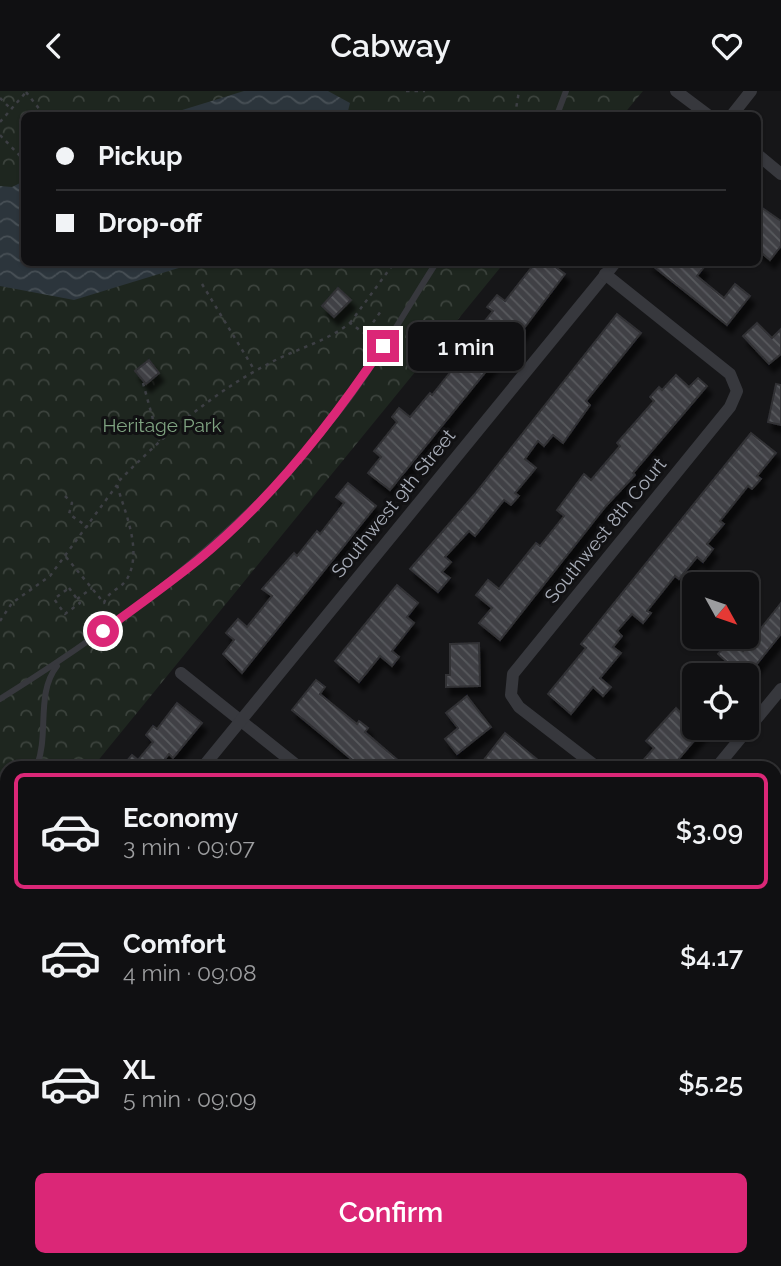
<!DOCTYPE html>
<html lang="en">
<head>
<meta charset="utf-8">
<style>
	:root { --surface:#101012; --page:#19191b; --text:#f1f3f6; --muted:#9c9d9f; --line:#303032; --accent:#db2777 }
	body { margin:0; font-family:Raleway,sans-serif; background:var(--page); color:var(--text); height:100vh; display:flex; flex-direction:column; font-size:26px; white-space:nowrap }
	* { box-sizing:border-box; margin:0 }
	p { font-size:23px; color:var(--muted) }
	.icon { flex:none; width:38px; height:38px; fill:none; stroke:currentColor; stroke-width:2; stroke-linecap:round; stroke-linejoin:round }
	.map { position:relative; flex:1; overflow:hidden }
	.panel { position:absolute; left:0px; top:670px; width:782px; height:506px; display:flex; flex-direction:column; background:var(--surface); border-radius:21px 21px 0 0; box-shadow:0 2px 5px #0004,0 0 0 2px var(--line) }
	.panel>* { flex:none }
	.guide { position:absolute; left:21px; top:21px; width:740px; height:154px; border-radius:10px; box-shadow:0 2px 5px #0004,0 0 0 2px var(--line); display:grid; align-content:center; height:154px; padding:0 35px; background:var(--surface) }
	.needle { width:46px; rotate:130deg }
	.fabs { position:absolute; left:682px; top:481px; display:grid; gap:14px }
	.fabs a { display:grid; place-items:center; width:77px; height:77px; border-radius:10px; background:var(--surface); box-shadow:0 2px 5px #0004,0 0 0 2px var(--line); font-size:35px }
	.end { position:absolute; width:32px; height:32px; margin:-16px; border:9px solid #db2777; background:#fff; box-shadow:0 0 0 4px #fff }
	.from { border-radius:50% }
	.bubble { position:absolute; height:49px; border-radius:10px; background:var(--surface); box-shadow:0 2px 5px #0004,0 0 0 2px var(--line); font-size:23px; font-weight:600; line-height:49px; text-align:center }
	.guide b { display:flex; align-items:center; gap:24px; height:66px; font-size:26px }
	.guide b+b { border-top:2px solid var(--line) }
	.guide i { width:18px; height:18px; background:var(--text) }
	ul { padding:12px 0 0; list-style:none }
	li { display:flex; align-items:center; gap:21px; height:116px; margin:0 14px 10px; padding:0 21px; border:4px solid transparent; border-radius:10px }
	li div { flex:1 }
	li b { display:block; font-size:26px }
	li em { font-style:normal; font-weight:600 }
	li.on { border-color:var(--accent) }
	li>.icon { width:63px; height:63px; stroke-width:1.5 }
	.cta { display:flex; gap:14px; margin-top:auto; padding:14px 35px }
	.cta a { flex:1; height:80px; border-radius:10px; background:var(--accent); color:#fff; font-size:28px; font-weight:600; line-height:80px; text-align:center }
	header { display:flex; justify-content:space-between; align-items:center; height:91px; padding:0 35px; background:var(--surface); font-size:32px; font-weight:600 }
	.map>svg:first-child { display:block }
</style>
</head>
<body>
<header><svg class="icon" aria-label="back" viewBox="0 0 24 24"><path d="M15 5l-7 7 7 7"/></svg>Cabway<svg class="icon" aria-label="heart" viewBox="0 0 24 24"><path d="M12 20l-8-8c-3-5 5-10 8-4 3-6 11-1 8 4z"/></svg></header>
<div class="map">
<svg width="781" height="1175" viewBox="0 0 781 1175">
	<defs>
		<pattern id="park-crowns" width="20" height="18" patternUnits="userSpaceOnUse" patternTransform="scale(1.75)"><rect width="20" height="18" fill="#1e261f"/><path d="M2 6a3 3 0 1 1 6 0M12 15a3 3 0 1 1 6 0" fill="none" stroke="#3c433d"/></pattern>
		<pattern id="water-waves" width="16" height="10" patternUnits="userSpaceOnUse" patternTransform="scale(1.75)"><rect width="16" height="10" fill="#2c353c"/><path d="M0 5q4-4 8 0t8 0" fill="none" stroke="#485056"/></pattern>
		<pattern id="building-back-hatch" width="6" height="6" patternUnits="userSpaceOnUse" patternTransform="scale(1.75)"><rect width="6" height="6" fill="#404145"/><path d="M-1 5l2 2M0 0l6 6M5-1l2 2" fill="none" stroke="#595a5e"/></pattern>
		<filter id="shadow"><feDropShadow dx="4.5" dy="8" stdDeviation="2" flood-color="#0009"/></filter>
	</defs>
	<rect width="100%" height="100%" fill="#161618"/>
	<polygon fill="#222225" points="0,922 7,927 7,1169 200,1169 195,1175 0,1175"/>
	<polygon fill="url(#park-crowns)" points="0,0 643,0 623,24 24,24 24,172 504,172 92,677 7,677 7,782 0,791"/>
	<g fill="url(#water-waves)">
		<polygon points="244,0 328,0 350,12 347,24 166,24"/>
		<polygon points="24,90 24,172 195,172 74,209 0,195 0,95 12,96"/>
	</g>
	<g fill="url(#building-back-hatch)" stroke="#303034" stroke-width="2" filter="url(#shadow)">
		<polygon points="758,114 781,130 781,155 770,169 758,159"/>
		<polygon points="535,172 550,172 565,183 503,265 500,263 390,399 368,382 381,366 374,360 397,331 392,326 399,317 410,326 430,302 432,304 456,274 449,268 460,253 464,256 493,220 487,216 497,204 505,210"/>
		<polygon points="649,172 698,172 704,176 697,185 724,207 735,193 750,205 727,234"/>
		<polygon points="338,197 351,209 334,226 322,215"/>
		<polygon points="617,223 641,242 586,310 590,314 563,352 553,344 544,355 538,350 525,368 536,377 515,402 519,405 511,414 504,409 475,445 469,440 445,466 451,471 442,481 450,487 438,501 410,478 474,404"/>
		<polygon points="757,232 772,247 781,238 781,263 769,273 743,245"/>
		<polygon points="149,269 159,282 146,293 135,280"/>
		<polygon points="676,284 689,296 698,287 707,295 633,382 635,384 606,415 500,549 479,532 492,517 476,504 488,489 499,498 536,452 540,455 564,425 557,419 584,383 591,389 620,355 617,352 654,310 650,306 659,296 662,299"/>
		<polygon points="776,293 781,294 781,334 768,331"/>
		<polygon points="751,342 776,362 757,385 761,388 752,398 748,395 720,430 724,433 707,453 713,458 703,471 697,466 679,488 675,485 647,520 651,522 643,532 632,523 617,540 622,545 613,556 621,562 600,587 611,596 603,605 593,596 571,623 548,603 586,557 581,553"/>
		<polygon points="348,392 376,415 242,582 223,563 234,549 226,542 238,528 247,536 272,505 262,498 294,462 297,465 317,440 320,443 344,412 336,406"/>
		<polygon points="397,494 418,512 407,526 414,532 392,560 399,566 392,575 380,565 359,591 335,570"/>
		<polygon points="781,512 781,543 748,584 714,584 726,570 718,563 730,549 743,560"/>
		<polygon points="479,552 480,595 446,596 446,584 450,584 450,553"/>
		<polygon points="316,589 325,596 320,603 357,633 359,630 368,637 365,641 407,677 362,677 292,619"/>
		<polygon points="467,605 491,636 457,663 445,648 458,637 446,622"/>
		<polygon points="695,605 695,637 705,637 671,677 647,677 641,672 654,657 646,650 676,617 681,622"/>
		<polygon points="177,612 202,632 173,667 169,663 158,677 121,677 132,664 138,669 153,651 146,644 153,635 157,638"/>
		<polygon points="505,642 538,669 531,677 493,677 483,670"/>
	</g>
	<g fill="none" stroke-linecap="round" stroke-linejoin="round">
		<g stroke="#3d3f44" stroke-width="2.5" stroke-dasharray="3.5 5" stroke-linecap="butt">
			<polyline points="406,0 425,0"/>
			<polyline points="26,1 44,24"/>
			<polyline points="0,7 10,17"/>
			<polyline points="515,24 519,0"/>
			<polyline points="0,31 27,0"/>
			<polyline points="0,44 20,65"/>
			<polyline points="202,193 255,280"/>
			<polyline points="350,232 394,172"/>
			<polyline points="143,292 159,350"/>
			<polyline points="65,405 72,412 69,423 88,436"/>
			<path d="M 66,466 L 104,512 C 108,500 121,498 127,488 C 143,460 125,422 117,394 L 119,390 C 163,345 212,302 268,273 C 295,258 326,251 350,232 L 365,243 L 381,220"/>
			<polygon points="69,497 80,512 65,523 54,508"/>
			<polyline points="77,508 92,497"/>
			<polyline points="0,530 12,512 50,485 117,394"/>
		</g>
		<g stroke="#37383d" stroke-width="6">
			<polyline points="557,24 566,0"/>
			<path d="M 0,608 C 128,528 247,438 341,318 C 376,273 405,220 436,172"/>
			<path d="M 36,677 C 50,645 35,603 57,575"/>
			<polyline points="0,730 7,722"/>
		</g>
		<g stroke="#37383d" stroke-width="12">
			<polyline points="676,0 708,24"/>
			<polyline points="732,24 751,0"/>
			<polyline points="758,64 781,83"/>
			<polyline points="181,582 300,677"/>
			<polyline points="202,677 615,172"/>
			<polyline points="598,677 519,616 511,604 513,583 730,316 737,300 730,283 605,183"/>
			<polyline points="716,677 781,598"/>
			<polyline points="775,916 781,909"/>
			<polyline points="775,1049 781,1053"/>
			<polyline points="309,1175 314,1169"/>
			<polyline points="552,1175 557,1169"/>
		</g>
	</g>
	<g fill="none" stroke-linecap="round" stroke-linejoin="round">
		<path stroke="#db2777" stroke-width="9" d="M 103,540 C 135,517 167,494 198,469 C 271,409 331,333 383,255"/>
	</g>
	<g text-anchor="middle" stroke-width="6" stroke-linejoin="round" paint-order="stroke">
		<g font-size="19" fill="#7fa381" stroke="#111113">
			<text x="162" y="341">Heritage Park</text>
		</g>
		<g font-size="19" fill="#a8adb8" stroke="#111113">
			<text transform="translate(393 412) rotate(-51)" y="7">Southwest 9th Street</text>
			<text transform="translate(605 439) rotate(-51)" y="7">Southwest 8th Court</text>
		</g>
	</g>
</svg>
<div class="fabs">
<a><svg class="needle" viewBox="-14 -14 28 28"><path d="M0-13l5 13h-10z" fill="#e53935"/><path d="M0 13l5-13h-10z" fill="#9c9d9f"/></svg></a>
<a><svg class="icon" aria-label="locate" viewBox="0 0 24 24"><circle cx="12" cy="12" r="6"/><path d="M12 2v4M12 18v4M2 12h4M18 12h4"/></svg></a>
</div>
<i class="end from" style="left:103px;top:540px"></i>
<i class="end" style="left:383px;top:255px"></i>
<div class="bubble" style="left:408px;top:231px;width:116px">1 min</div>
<div class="guide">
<b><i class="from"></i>Pickup</b>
<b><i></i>Drop-off</b>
</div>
<section class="panel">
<ul>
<li class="on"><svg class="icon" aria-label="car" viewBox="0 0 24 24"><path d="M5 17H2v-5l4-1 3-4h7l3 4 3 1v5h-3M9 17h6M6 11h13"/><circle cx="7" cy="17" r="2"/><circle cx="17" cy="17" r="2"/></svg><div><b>Economy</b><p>3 min · 09:07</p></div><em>$3.09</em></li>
<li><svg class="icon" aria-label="car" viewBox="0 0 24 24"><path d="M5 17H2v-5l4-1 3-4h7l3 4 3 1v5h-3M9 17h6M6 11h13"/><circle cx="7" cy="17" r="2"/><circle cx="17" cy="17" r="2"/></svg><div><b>Comfort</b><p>4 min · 09:08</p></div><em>$4.17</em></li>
<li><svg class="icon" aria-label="car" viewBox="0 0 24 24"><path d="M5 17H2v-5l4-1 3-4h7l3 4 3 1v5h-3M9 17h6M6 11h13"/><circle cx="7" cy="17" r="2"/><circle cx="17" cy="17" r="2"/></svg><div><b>XL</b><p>5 min · 09:09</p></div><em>$5.25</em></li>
</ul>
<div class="cta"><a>Confirm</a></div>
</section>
</div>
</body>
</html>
